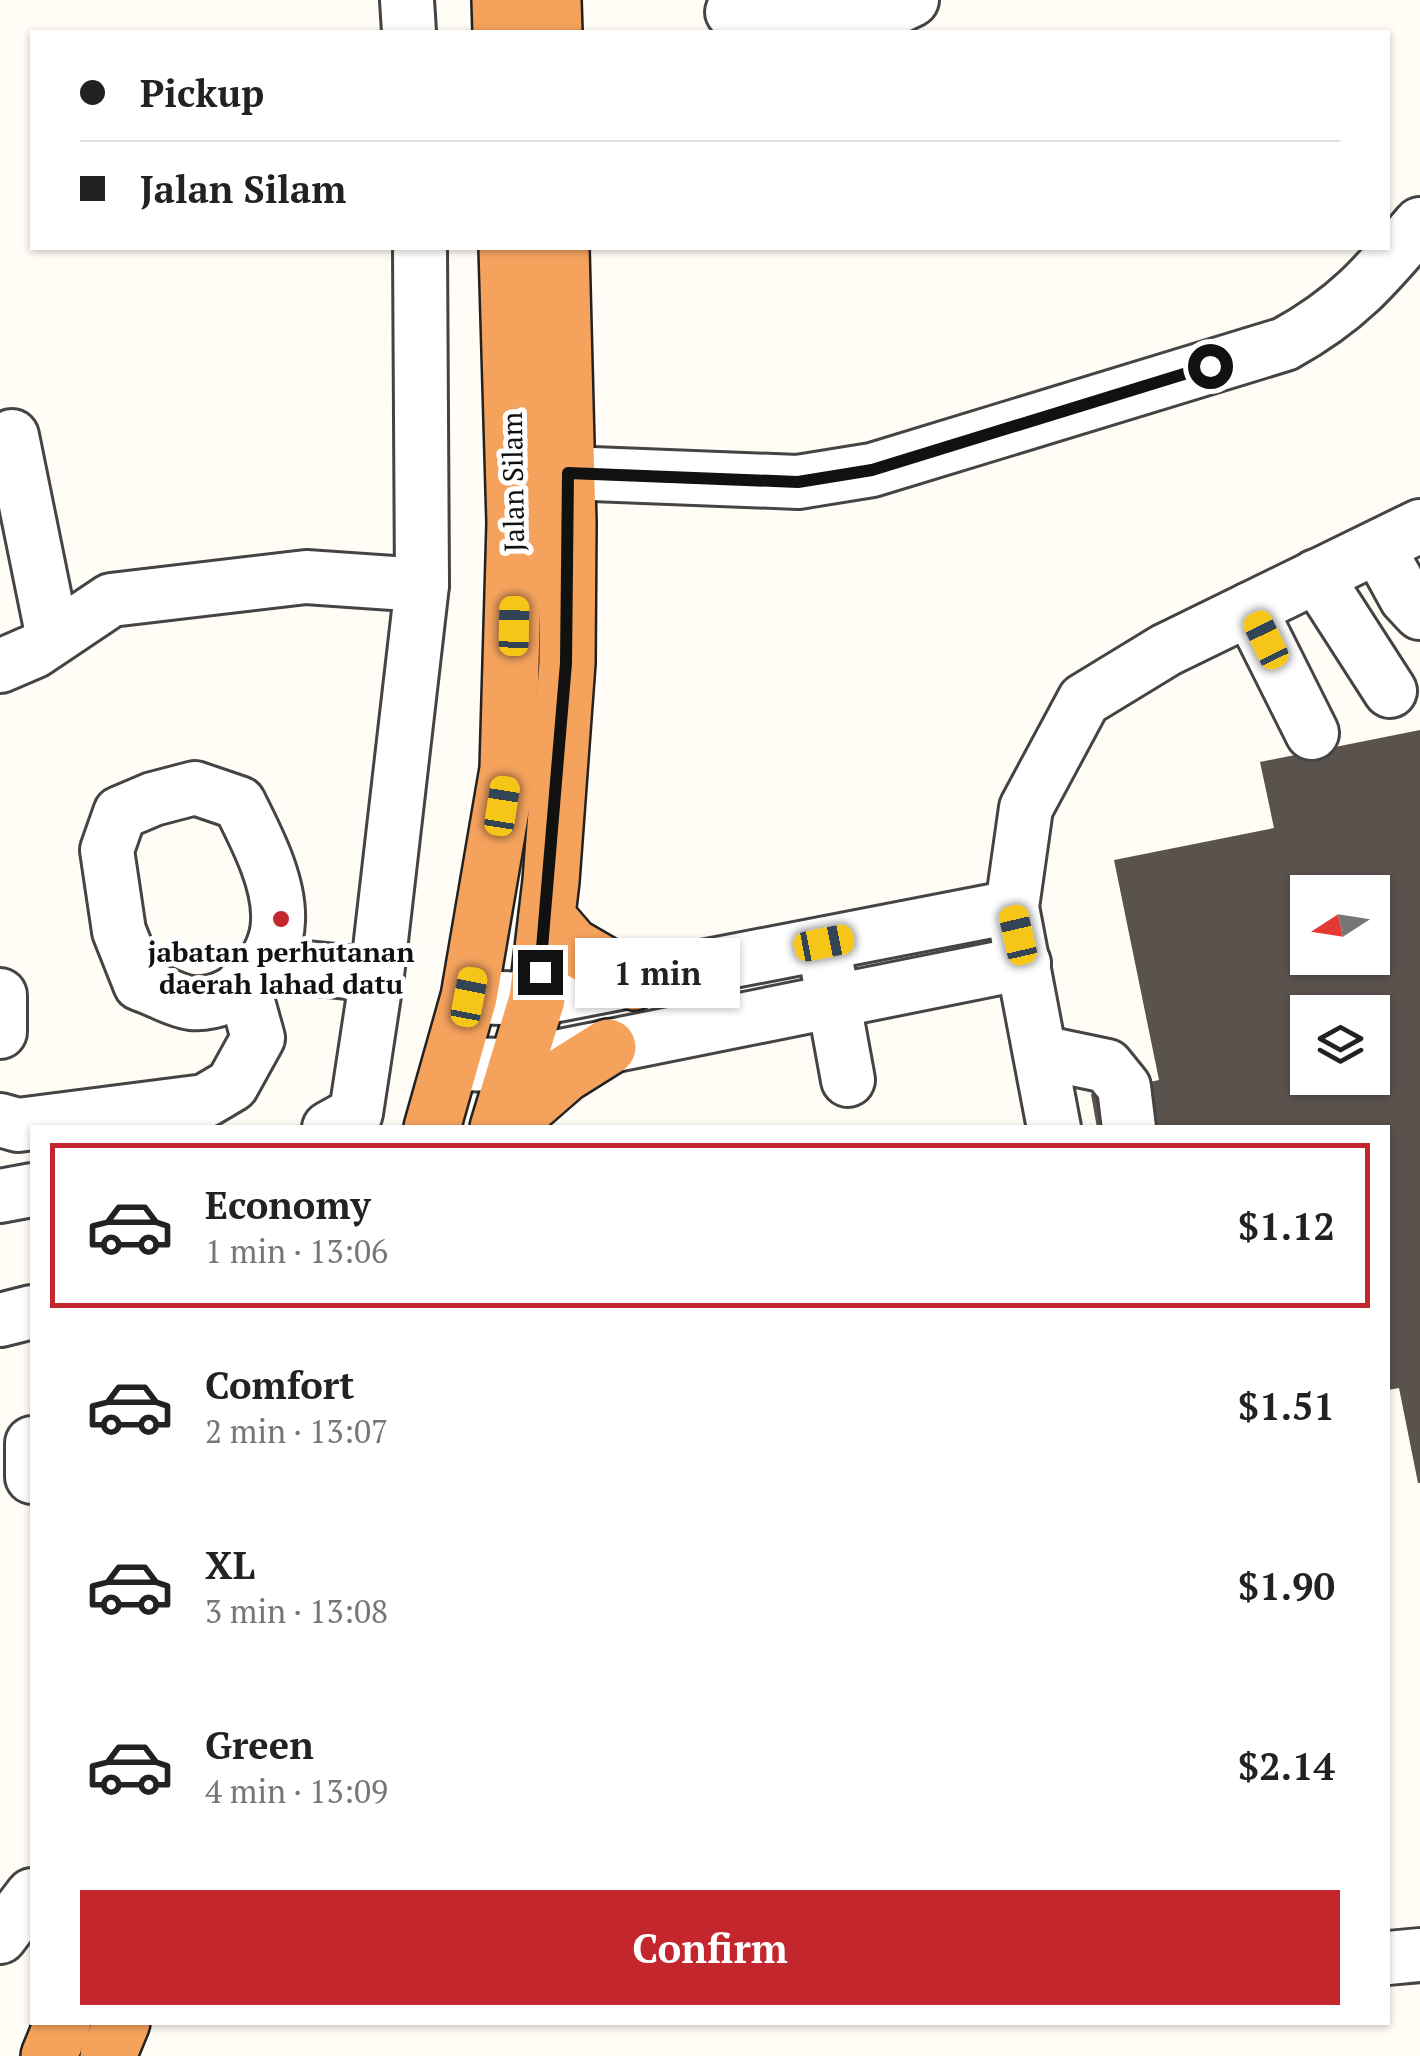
<!DOCTYPE html>
<html lang="en">
<head>
<meta charset="utf-8">
<style>
	:root { --surface:#fff; --page:#f2f2f2; --text:#222; --muted:#767676; --line:#e0e0e0; --accent:#c4262e }
	body { margin:0; font-family:"PT Serif",serif; background:var(--page); color:var(--text); height:100vh; display:flex; flex-direction:column; font-size:38px; white-space:nowrap }
	* { box-sizing:border-box; margin:0 }
	p { font-size:32px; color:var(--muted) }
	.icon { flex:none; width:55px; height:55px; fill:none; stroke:currentColor; stroke-width:2; stroke-linecap:round; stroke-linejoin:round }
	.map { position:relative; flex:1; overflow:hidden }
	.side { position:absolute; left:30px; top:1125px; width:1360px; height:900px; display:flex; flex-direction:column; background:var(--surface); border-radius:0px; box-shadow:0 2px 8px #0004 }
	.side>* { flex:none }
	.guide { position:absolute; left:30px; top:30px; width:1360px; height:220px; border-radius:0px; box-shadow:0 2px 8px #0004; display:grid; align-content:center; height:220px; padding:0 50px; background:var(--surface) }
	.needle { width:65px; rotate:258deg }
	.buttons { position:absolute; left:1290px; top:875px; display:grid; gap:20px }
	.buttons a { display:grid; place-items:center; width:100px; height:100px; border-radius:0px; background:var(--surface); box-shadow:0 2px 8px #0004; font-size:50px }
	.end { position:absolute; width:45px; height:45px; margin:-22px; border:12px solid #111; background:#fff; box-shadow:0 0 0 5px #fff }
	.from { border-radius:50% }
	.bubble { position:absolute; height:70px; border-radius:0px; background:var(--surface); box-shadow:0 2px 8px #0004; font-size:32px; font-weight:700; line-height:70px; text-align:center }
	.car { position:absolute; width:30px; height:60px; margin:-30px -15px; border-radius:12px; box-shadow:0 0 8px 2px #0007; background:linear-gradient(#f5c518 24%,#345 0 40%,#f5c518 0 76%,#345 0 86%,#f5c518 0) }
	.guide b { display:flex; align-items:center; gap:35px; height:95px; font-size:38px }
	.guide b+b { border-top:2px solid var(--line) }
	.guide i { width:25px; height:25px; background:var(--text) }
	ul { padding:18px 0 0; list-style:none }
	li { display:flex; align-items:center; gap:30px; height:165px; margin:0 20px 15px; padding:0 30px; border:5px solid transparent; border-radius:0px }
	li div { flex:1 }
	li b { display:block; font-size:38px }
	li em { font-style:normal; font-weight:700 }
	li.selected { border-color:var(--accent) }
	li>.icon { width:90px; height:90px; stroke-width:1.5 }
	.primary-button { display:flex; gap:20px; margin-top:auto; padding:20px 50px }
	.primary-button a { flex:1; height:115px; border-radius:0px; background:var(--accent); color:#fff; font-size:40px; font-weight:700; line-height:115px; text-align:center }
	.map>svg:first-child { display:block }
</style>
</head>
<body>
<div class="map">
<svg width="1420" height="2056" viewBox="0 0 1420 2056">
	<rect width="100%" height="100%" fill="#fffdf5"/>
	<path fill="#5a524d" fill-rule="evenodd" d="M 1420,730 L 1420,1483 L 1418,1483 L 1399,1388 L 1388,1390 L 1388,1128 L 1097,1128 L 1091,1094 L 1159,1080 L 1114,860 L 1274,828 L 1260,762 ZM 1308,892 L 1372,892 L 1372,958 L 1308,958 ZM 1308,1012 L 1372,1012 L 1372,1078 L 1308,1078 Z"/>
	<g fill="none" stroke-linecap="round" stroke-linejoin="round">
		<g stroke="#444" stroke-width="58">
			<g id="minor">
				<polyline points="407,0 409,32"/>
				<polyline points="732,12 887,12 912,0"/>
				<polyline points="12,436 53,638"/>
				<path d="M 567,473 L 798,482 L 872,470 L 1285,344 C 1347,310 1375,277 1420,224"/>
				<polyline points="1378,547 1406,598 1420,613"/>
				<polyline points="1316,576 1390,691"/>
				<polyline points="1250,609 1312,733"/>
				<polyline points="0,666 35,651 111,600 306,577 422,585"/>
				<path d="M 195,788 L 239,803 C 256,837 280,882 278,921 C 277,963 236,1007 191,1003 C 175,1001 156,989 140,984 L 119,931 L 107,850 L 120,813 L 153,799 Z"/>
				<polyline points="267,964 377,975"/>
				<polyline points="827,965 848,1080"/>
				<polyline points="0,995 0,1032"/>
				<polyline points="469,997 537,999 1012,907"/>
				<polyline points="1040,1052 1107,1066 1124,1087 1129,1128"/>
				<polyline points="451,1064 516,1065 1024,963"/>
				<polyline points="0,1120 18,1125 205,1101 232,1085 258,1038 243,984"/>
				<polyline points="329,1128 356,1113 377,975 422,585 420,248"/>
				<polyline points="1054,1128 1012,907 1026,808 1084,700 1166,650 1420,526"/>
				<polyline points="0,1196 32,1190"/>
				<polyline points="0,1320 32,1312"/>
				<polyline points="32,1443 32,1477"/>
				<polyline points="0,1937 32,1895"/>
				<polyline points="1388,1958 1420,1955"/>
			</g>
		</g>
		<g stroke="#222" stroke-width="60">
			<g id="highway">
				<polyline points="500,0 501,32"/>
				<polyline points="553,0 554,32"/>
				<polyline points="547,917 572,946 634,982"/>
				<polyline points="432,1128 469,997 508,769 515,523 507,248"/>
				<polyline points="498,1128 537,999 551,881 567,663 568,523 561,248"/>
				<polyline points="503,1128 565,1074 608,1047"/>
				<polyline points="49,2056 63,2022"/>
				<polyline points="108,2056 122,2022"/>
			</g>
		</g>
		<use href="#minor" stroke="#fff" stroke-width="52"/>
		<use href="#highway" stroke="#f5a25d" stroke-width="55"/>
	</g>
	<g fill="none" stroke-linecap="round" stroke-linejoin="round">
		<polyline stroke="#111" stroke-width="12" points="540,972 566,663 568,473 798,482 872,470 1210,366"/>
	</g>
	<circle fill="#c4262e" stroke="#fff" stroke-width="4" cx="281" cy="919" r="10"/>
	<g text-anchor="middle" stroke-width="10" stroke-linejoin="round" paint-order="stroke">
		<g font-size="28" fill="#111" stroke="#fff">
			<text transform="translate(513 482) rotate(-91)" y="10">Jalan Silam</text>
		</g>
		<g font-size="28" font-weight="bold" fill="#111" stroke="#fff">
			<text x="281" y="962">jabatan perhutanan<tspan x="281" dy="32">daerah lahad datu</tspan></text>
		</g>
	</g>
</svg>
<div class="buttons">
<a><svg class="needle" viewBox="-14 -14 28 28"><path d="M0-13l5 13h-10z" fill="#e53935"/><path d="M0 13l5-13h-10z" fill="#767676"/></svg></a>
<a><svg class="icon" aria-label="layers" viewBox="0 0 24 24"><path d="M12 4l9 5-9 5-9-5zM3 14l9 5 9-5"/></svg></a>
</div>
<i class="end from" style="left:1210px;top:366px"></i>
<i class="end" style="left:540px;top:972px"></i>
<div class="bubble" style="left:575px;top:938px;width:165px">1 min</div>
<i class="car" style="left:514px;top:626px;rotate:1deg"></i>
<i class="car" style="left:1266px;top:640px;rotate:334deg"></i>
<i class="car" style="left:502px;top:806px;rotate:9deg"></i>
<i class="car" style="left:1018px;top:935px;rotate:347deg"></i>
<i class="car" style="left:824px;top:943px;rotate:79deg"></i>
<i class="car" style="left:469px;top:997px;rotate:11deg"></i>
<div class="guide">
<b><i class="from"></i>Pickup</b>
<b><i></i>Jalan Silam</b>
</div>
<section class="side">
<ul>
<li class="selected"><svg class="icon" aria-label="car" viewBox="0 0 24 24"><path d="M5 17H2v-5l4-1 3-4h7l3 4 3 1v5h-3M9 17h6M6 11h13"/><circle cx="7" cy="17" r="2"/><circle cx="17" cy="17" r="2"/></svg><div><b>Economy</b><p>1 min · 13:06</p></div><em>$1.12</em></li>
<li><svg class="icon" aria-label="car" viewBox="0 0 24 24"><path d="M5 17H2v-5l4-1 3-4h7l3 4 3 1v5h-3M9 17h6M6 11h13"/><circle cx="7" cy="17" r="2"/><circle cx="17" cy="17" r="2"/></svg><div><b>Comfort</b><p>2 min · 13:07</p></div><em>$1.51</em></li>
<li><svg class="icon" aria-label="car" viewBox="0 0 24 24"><path d="M5 17H2v-5l4-1 3-4h7l3 4 3 1v5h-3M9 17h6M6 11h13"/><circle cx="7" cy="17" r="2"/><circle cx="17" cy="17" r="2"/></svg><div><b>XL</b><p>3 min · 13:08</p></div><em>$1.90</em></li>
<li><svg class="icon" aria-label="car" viewBox="0 0 24 24"><path d="M5 17H2v-5l4-1 3-4h7l3 4 3 1v5h-3M9 17h6M6 11h13"/><circle cx="7" cy="17" r="2"/><circle cx="17" cy="17" r="2"/></svg><div><b>Green</b><p>4 min · 13:09</p></div><em>$2.14</em></li>
</ul>
<div class="primary-button"><a>Confirm</a></div>
</section>
</div>
</body>
</html>
